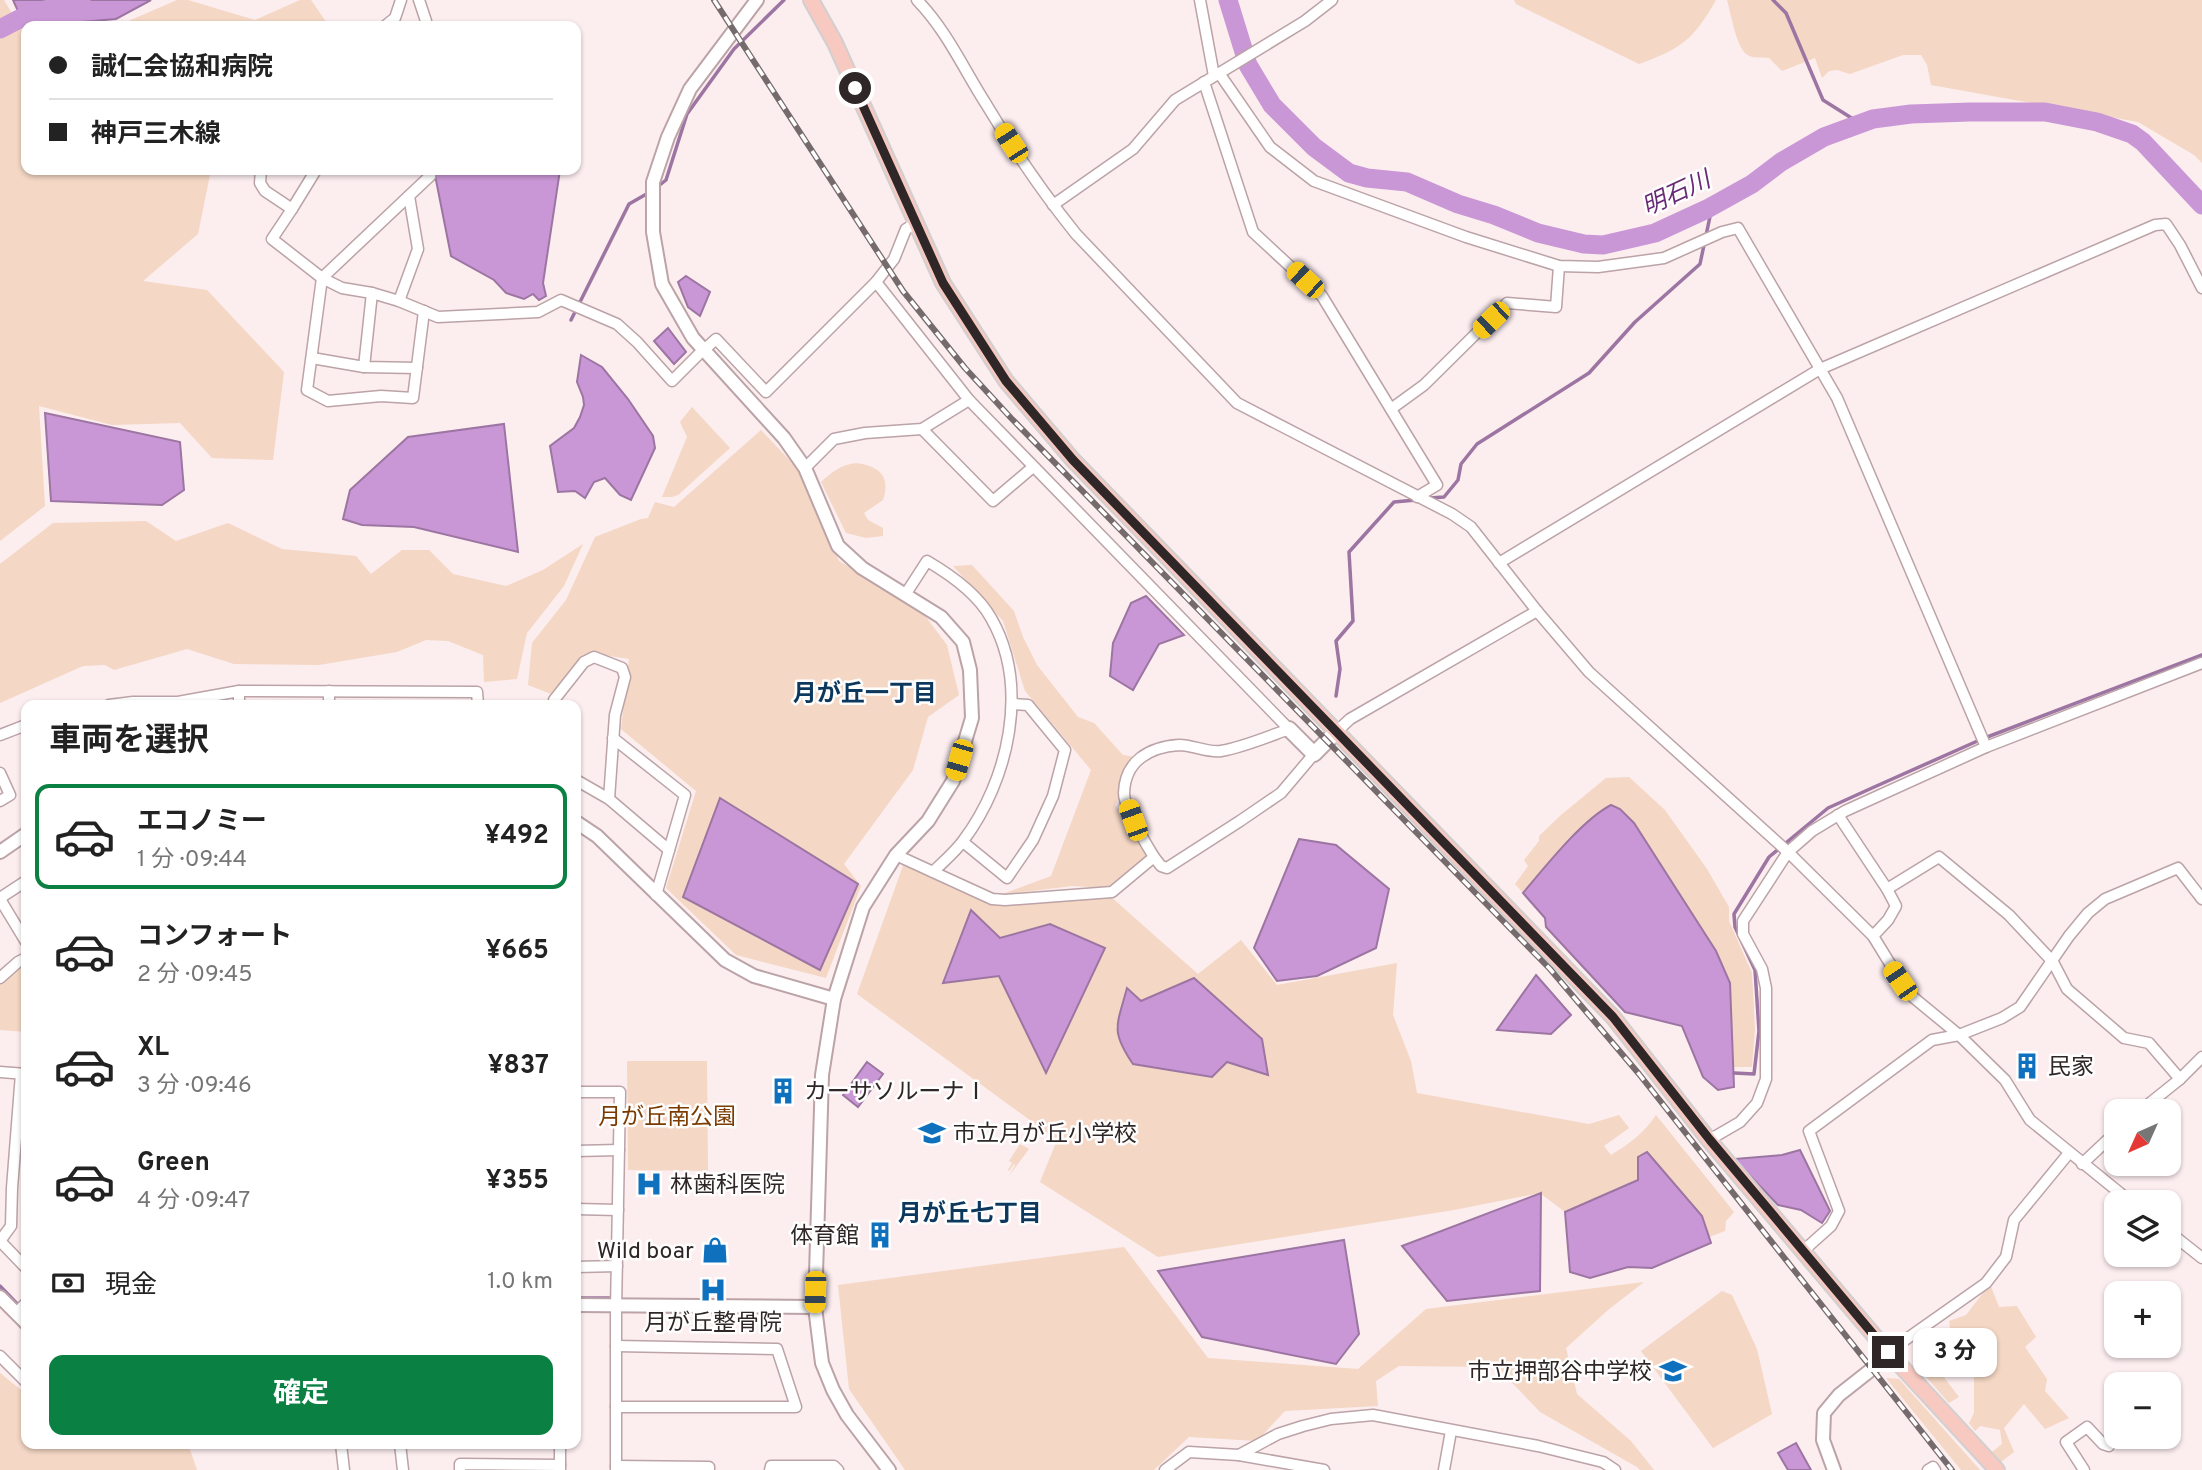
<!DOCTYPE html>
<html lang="ja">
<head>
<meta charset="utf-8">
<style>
	:root { --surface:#fff; --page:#f6f6f6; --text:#222; --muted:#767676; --line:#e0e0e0; --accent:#0b8043 }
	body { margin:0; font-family:Overpass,"Noto Sans JP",sans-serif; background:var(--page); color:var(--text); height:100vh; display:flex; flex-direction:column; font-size:26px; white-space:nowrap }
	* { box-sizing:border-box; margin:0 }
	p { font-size:23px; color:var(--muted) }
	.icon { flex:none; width:38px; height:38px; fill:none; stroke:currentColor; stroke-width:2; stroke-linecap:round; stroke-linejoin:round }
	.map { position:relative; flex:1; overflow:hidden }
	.sheet { position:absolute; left:21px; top:700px; width:560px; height:749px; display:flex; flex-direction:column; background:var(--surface); border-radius:14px; box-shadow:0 2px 5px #0004 }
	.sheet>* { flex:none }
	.guide { position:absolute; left:21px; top:21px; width:560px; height:154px; border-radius:14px; box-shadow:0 2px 5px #0004; display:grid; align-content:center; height:154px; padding:0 28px; background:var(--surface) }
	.needle { width:46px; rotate:225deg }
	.fabs { position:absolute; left:2104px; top:1099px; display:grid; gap:14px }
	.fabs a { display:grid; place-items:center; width:77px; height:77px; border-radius:14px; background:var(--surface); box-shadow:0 2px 5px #0004; font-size:35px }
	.end { position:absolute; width:32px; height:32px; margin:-16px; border:9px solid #2f2627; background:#fff; box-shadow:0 0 0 4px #fff }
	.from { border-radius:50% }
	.bubble { position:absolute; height:49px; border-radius:14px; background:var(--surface); box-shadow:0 2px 5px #0004; font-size:23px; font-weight:700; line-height:49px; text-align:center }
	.car { position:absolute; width:21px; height:42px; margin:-21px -10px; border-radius:9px; box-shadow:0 0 5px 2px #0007; background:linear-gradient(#f5c518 24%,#345 0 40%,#f5c518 0 76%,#345 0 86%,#f5c518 0) }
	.guide b { display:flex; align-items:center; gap:24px; height:66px; font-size:26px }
	.guide b+b { border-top:2px solid var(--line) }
	.guide i { width:18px; height:18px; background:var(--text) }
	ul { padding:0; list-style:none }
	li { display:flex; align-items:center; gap:21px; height:105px; margin:0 14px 10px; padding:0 14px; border:4px solid transparent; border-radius:14px }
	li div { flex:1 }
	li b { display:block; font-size:26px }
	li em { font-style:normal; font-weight:700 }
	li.active { border-color:var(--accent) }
	li>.icon { width:63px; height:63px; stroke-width:1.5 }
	h2 { padding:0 28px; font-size:32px; line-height:84px }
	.pay { display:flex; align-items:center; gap:18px; height:77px; padding:0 28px; font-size:26px }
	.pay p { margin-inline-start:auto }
	.action { display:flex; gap:14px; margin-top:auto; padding:14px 28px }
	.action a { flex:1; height:80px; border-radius:14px; background:var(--accent); color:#fff; font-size:28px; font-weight:700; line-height:80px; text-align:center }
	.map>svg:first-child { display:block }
</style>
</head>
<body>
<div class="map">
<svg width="2202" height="1470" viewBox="0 0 2202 1470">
	<rect width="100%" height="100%" fill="#fcedef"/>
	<g fill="#f4d7c4" fill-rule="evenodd">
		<polygon points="0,0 4,0 26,37 26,170 211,170 198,234 143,281 207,290 284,372 273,460 212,458 180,423 112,425 39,406 45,506 0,541"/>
		<polygon points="177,0 188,0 255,20 300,0 311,0 329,26 117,26"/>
		<path d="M 1514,0 L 1716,0 C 1694,39 1681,49 1639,64 L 1516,4 Z"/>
		<path d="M 1727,0 L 2202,0 L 2202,163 L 2194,155 L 2138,122 L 1931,85 L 1927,65 L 1921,55 L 1903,55 L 1850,74 L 1837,70 L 1829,71 L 1822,78 L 1815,58 L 1782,71 L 1769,58 C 1762,57 1752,59 1746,54 C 1736,45 1731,14 1727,0 Z"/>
		<polygon points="692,407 730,448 678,495 672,497 662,497 687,437 680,422"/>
		<polygon points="761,430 796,467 839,561 920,609 947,645 959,695 928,717 913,770 844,864 861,886 826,978 736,955 666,888 696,791 621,729 629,659 596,654 579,660 551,694 528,685 532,643 566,600 595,537 641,519 648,518 655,502 674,507"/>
		<path d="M 856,463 C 879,466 891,476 883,500 L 864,513 L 868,520 L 883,528 L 883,536 L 866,538 L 846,533 L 821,482 C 833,471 841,465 856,463 Z"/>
		<polygon points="146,521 176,541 228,523 282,549 356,556 371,574 402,550 429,550 453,574 506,586 543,570 583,544 564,586 527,633 517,679 484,682 483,655 448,641 426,640 397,652 319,665 234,664 187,649 114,670 105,665 83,666 0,703 0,564 53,523"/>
		<polygon points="972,565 1014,611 1023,637 1037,665 1078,717 1094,723 1123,755 1140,758 1115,805 1134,832 1149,859 1109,888 1072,886 1000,895 1051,876 1091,770 1025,691 1003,621 953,566"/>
		<polygon points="1629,777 1665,810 1707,869 1729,907 1729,921 1752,973 1755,1029 1752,1067 1734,1067 1730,983 1603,809 1574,836 1523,893 1515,884 1528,866 1524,860 1539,841 1539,836 1561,815 1606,778"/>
		<path d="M 904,863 L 950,887 L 997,906 L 1110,896 L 1198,974 L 1241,940 L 1277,985 L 1397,963 L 1393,1015 L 1411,1061 L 1417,1093 L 1589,1124 L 1619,1115 L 1629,1128 L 1604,1146 L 1611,1155 C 1629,1144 1644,1133 1656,1115 L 1734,1212 L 1726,1221 L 1725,1231 L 1709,1237 L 1702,1216 L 1638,1157 L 1638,1180 L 1565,1212 L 1540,1193 L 1454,1210 L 1158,1257 L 1040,1182 L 1057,1140 L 857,994 ZM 1050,924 L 1045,1072 L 999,976 L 1000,938 ZM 1128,989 L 1141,1001 L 1267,1074 L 1116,1027 Z"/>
		<polygon points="26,963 26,1032 0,1030 0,983 21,965"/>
		<polygon points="627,1061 707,1061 708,1171 628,1170"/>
		<polygon points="1020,1144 1029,1149 1009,1176 1015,1165 1014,1164 1009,1171 1008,1170 1012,1163 1009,1161"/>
		<polygon points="1124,1247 1208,1358 1358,1369 1426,1309 1644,1282 1608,1310 1566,1348 1577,1394 1631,1441 1654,1470 1640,1470 1637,1467 1540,1412 1497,1367 1399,1366 1376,1381 1378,1406 1285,1411 1257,1441 1189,1437 1154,1470 905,1470 849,1389 838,1285"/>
		<polygon points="1990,1284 1999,1307 2017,1306 2036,1337 2025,1347 2047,1379 2045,1391 2069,1418 2045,1429 2024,1404 2004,1428 2014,1452 2001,1462 1992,1452 2002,1444 2000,1430 1980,1426 1975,1431 1969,1423 1974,1413 1974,1377 1943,1376 1959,1397 1949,1403 1921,1371 1952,1343 1949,1321 1966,1315"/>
		<polygon points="1722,1291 1732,1295 1757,1349 1772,1414 1713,1448 1641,1351"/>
		<polygon points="0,1373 26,1394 26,1444 188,1444 197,1470 0,1470"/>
		<polygon points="1886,1378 1899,1379 1980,1470 1961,1470"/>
	</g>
	<g fill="#ca97d6" stroke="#9c75a2" stroke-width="2">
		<polygon points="13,0 151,0 116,19 25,27"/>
		<polygon points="434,170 560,170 543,283 546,296 539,300 533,294 524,299 506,293 494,280 451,256"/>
		<polygon points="686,276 710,292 700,316 688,307 678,282"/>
		<polygon points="668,328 686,352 674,364 654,341"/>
		<polygon points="581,355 602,367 628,399 653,436 655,448 631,500 620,495 605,478 594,482 585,498 575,491 558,492 550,446 574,428 580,417 584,405 583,397 577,382"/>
		<polygon points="45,413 180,442 184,490 162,505 51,501"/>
		<polygon points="504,424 518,552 414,527 362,525 343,519 350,490 408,437"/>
		<polygon points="1146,596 1184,635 1159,644 1133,690 1110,676 1113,643 1131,603"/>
		<polygon points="720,798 858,884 820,970 683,897"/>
		<path d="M 1611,805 L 1620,809 L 1634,823 L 1716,951 L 1730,983 L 1734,1087 L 1718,1090 L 1703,1077 L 1682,1026 L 1625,1012 L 1546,927 L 1545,918 L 1523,893 C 1545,867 1582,820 1611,805 Z"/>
		<polygon points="1299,839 1336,845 1389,889 1376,948 1317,976 1277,981 1254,948"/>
		<polygon points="971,910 1000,938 1050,924 1105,948 1046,1073 999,976 943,983"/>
		<polygon points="1536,975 1571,1015 1551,1034 1497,1030"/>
		<path d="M 1194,978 L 1262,1039 L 1268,1075 L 1227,1062 L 1212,1077 L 1133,1064 C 1110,1030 1117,1026 1127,988 L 1141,1001 Z"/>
		<polygon points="867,1062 883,1074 858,1107 843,1095"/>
		<polygon points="1800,1150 1830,1211 1822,1223 1801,1210 1778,1205 1734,1159 1782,1155"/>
		<polygon points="1647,1152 1702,1216 1711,1243 1652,1268 1628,1267 1590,1278 1570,1272 1565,1212 1638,1180 1638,1157"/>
		<polygon points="1541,1193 1540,1291 1447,1301 1402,1246"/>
		<polygon points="1344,1240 1359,1334 1336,1364 1202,1337 1158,1271"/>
		<polygon points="1796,1443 1811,1470 1788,1470 1778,1453"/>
	</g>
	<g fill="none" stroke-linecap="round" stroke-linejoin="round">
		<g stroke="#9c75a2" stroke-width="3.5">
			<polyline points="1773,0 1786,13 1823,100 1861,124"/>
			<polyline points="656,188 666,180 687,114 734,49 784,0"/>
			<polyline points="571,320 629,204 650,192"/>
			<polyline points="1430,498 1444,497 1458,480 1461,464 1477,444 1589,373 1635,322 1700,264 1712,207"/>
			<polyline points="1336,696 1340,669 1336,641 1353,621 1349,552 1394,502 1416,500"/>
			<polyline points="1734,1073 1754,1074 1759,1031 1755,970 1735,927 1734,914 1769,857 1828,808 1872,788 1982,739 2202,655"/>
			<polyline points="0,1286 26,1313"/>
			<polyline points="576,1298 616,1298"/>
		</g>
		<g stroke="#ca97d6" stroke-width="19">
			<polyline points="1228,0 1248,65 1272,105 1314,147 1349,173 1367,178 1407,182 1458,204 1494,215 1538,233 1584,244 1603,245 1655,233 1707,209 1752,184 1781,162 1824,137 1873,119 1911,114 1970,112 2045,112 2097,122 2132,134 2143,142 2202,205"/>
			<polyline points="0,29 27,15 81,0"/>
		</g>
		<g stroke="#bba3a7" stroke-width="13">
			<g id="minor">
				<polyline points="419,0 426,21 425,26"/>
				<path d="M 917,0 C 947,31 963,68 986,104 C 1013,149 1043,193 1076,234 L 1237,403 L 1452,514 L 1471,527 L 1537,611 L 1589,672 L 1788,852 L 1873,936 L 1908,993 L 1959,1035 L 2005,1080 L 2030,1120 L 2131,1202"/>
				<polyline points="1200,0 1214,76"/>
				<polyline points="385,26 395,18 401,0"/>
				<polyline points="1219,73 1270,147 1314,181 1466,237 1559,266 1598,267 1664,258 1722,232 1738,228 1837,398 1986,747"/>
				<polyline points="1204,82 1253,232 1322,296 1437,485 1417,497"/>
				<polyline points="261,170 260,183 265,191 292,209 272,239 322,278 342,288 372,293 399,301 438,317 538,312 561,300 617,324 637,342 672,381 701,352"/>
				<polyline points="1053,205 1133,149 1175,100 1305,21 1332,0"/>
				<polyline points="292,209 316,170"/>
				<path d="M 876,282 L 969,400 L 1289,729 C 1267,737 1244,747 1221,751 C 1208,753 1193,745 1179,745 C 1149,747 1125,761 1124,793 C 1124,808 1146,844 1154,857 L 1112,892 L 1005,900 L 992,899 L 896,855"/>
				<polyline points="399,301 418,249 409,196"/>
				<polyline points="424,311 413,398 381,396 328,401 307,390 322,278 430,176 426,170"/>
				<polyline points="704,350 716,339 766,392 876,282 894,259 906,229 916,223"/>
				<polyline points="312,358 364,367 417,368"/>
				<polyline points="364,367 372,293"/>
				<polyline points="1391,409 1424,385 1507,303 1556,307 1559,266"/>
				<polyline points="922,429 993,501 1033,467"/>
				<polyline points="805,468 834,439 865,433 922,429 969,400"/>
				<polyline points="1499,563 1820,369 2155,225 2166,224 2180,245 2202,288"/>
				<path d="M 905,595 L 927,561 C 951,575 977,593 991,618 C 1030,686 1009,780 963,841 C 955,852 943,862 933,872"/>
				<polyline points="329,691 329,705"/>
				<polyline points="109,705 133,702 178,702 239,691 477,692 478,705"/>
				<polyline points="239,705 239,691"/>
				<polyline points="554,705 554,700 584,662 594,657 622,668 625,677 615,715 609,799"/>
				<polyline points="1334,734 1350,719 1537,611"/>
				<polyline points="0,735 26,725"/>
				<polyline points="613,738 685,795 656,895"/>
				<polyline points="0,773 10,795 0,801"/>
				<polyline points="576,780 609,799 669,850"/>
				<polyline points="1838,815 1887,889 1939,857 2009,915 2053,962 2067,989 2124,1038 2149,1043 2180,1079 2202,1057"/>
				<polyline points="963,842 1007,878 1033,840 1053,796 1065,750 1028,705 1012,704"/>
				<polyline points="1154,857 1161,866 1167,868 1240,821 1281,793 1314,754"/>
				<polyline points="0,898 26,881"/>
				<polyline points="0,899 26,942"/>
				<polyline points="1873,936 1888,920 1896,906 1887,889"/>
				<polyline points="0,978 18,962 26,958"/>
				<polyline points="0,1072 26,1074"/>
				<polyline points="576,1092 620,1092 616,1310 616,1470"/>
				<polyline points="2140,1111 2180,1079"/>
				<polyline points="1709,1140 1740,1122 1757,1103 1766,1079 1766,988 1762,969 1743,934 1743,921 1788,852 1812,831 1845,811 1986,747 2202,663"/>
				<polyline points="576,1151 619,1150"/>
				<polyline points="2082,1164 2116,1132"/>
				<polyline points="576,1209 618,1210"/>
				<polyline points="2168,1231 2202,1258"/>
				<polyline points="0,1241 11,1226 12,1188 21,1074"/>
				<polyline points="0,1241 26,1268"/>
				<polyline points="1803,1251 1831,1226 1839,1211 1809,1131 1932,1040 1959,1035 2002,1018 2020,1007 2069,936 2088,913 2105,899 2178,868 2202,899"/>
				<polyline points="576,1267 617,1266"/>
				<polyline points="16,1313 26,1303"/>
				<polyline points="1888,1352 1986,1283 2006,1257 2014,1220 2069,1153"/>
				<polyline points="0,1356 26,1382"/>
				<polyline points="616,1407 796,1407 777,1349 616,1346"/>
				<polyline points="341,1444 344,1470"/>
				<polyline points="400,1444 403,1470"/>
				<polyline points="1239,1455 1324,1470"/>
				<polyline points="616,1466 709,1467 709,1470"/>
				<polyline points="560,1469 560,1444"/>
				<polyline points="460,1470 460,1464 560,1465"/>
				<polyline points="770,1470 771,1466 834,1466 838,1470"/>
				<polyline points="1165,1470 1189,1452 1239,1455 1278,1434 1303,1426 1331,1419 1373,1415 1538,1446 1603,1462 1615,1470"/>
				<polyline points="1444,1470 1451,1431"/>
				<polyline points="1928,1470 1933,1467 1935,1470"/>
				<polyline points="2084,1470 2066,1442 2087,1427 2103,1444 2109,1446"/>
			</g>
		</g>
		<g stroke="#bba3a7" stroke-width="16">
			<g id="tertiary">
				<polyline points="757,0 690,89 668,137 653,182 653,232 662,284 693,338 784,438 805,468 838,546 862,568 941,617 963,642 970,670 972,718 953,781 928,821 896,855 863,907 834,999 822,1075 815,1307 822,1363 833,1390 847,1415 889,1470"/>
				<polyline points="576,822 597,836 725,960 754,976 834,999"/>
				<polyline points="0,852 26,834"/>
				<polyline points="0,1297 26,1323"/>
				<polyline points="576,1305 815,1307"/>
				<polyline points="1834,1470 1823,1440 1824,1413 1839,1395 1872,1369 1888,1352"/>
			</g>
		</g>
		<g stroke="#bba3a7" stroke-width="18">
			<polyline id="secondary" points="1289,729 1314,754 1333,735"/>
		</g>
		<g stroke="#d1cfcf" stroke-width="18">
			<polyline id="primary" points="811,0 835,43 943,283 1006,381 1073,460 1613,1017 1709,1140 1888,1352 1997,1470"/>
		</g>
		<use href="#minor" stroke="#fff" stroke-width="10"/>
		<use href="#tertiary" stroke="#fff" stroke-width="12"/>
		<use href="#secondary" stroke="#fff" stroke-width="14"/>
		<use href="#primary" stroke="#f8c9c1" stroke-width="14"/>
		<g stroke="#766b6c" stroke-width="6">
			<polyline id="rail" points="714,0 903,291 965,368 1011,418 1550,969 1639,1074 1952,1470"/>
		</g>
		<use href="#rail" stroke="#fefefe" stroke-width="3.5" stroke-dasharray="10" stroke-linecap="butt"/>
	</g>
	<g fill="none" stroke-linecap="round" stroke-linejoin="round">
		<polyline stroke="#2f2627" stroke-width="9" points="855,88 943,283 1006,381 1073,460 1613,1017 1710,1140 1888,1352"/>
	</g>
	<defs>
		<g id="building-bare" transform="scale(2.1)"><path d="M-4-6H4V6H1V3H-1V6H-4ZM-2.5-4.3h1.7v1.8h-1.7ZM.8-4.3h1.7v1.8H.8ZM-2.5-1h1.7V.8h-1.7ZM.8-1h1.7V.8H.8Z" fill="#0f71bd" stroke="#fefefe" stroke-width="2.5" paint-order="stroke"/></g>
		<g id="school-bare" transform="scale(2.1)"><path d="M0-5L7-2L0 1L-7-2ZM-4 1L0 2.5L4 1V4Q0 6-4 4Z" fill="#0f71bd" stroke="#fefefe" stroke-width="2.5" paint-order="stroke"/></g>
		<g id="hospital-bare" transform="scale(2.1)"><path d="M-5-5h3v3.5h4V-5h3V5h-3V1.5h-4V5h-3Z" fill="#0f71bd" stroke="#fefefe" stroke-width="2.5" paint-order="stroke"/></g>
		<g id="shop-bare" transform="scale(2.1)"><path d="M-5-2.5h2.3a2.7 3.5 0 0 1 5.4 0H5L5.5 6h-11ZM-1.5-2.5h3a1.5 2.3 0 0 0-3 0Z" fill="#0f71bd" stroke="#fefefe" stroke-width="2.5" paint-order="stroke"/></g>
	</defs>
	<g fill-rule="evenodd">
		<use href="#building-bare" x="2027" y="1066"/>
		<use href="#building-bare" x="783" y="1091"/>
		<use href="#school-bare" x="932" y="1133"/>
		<use href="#hospital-bare" x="649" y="1184"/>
		<use href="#building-bare" x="880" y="1235"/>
		<use href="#shop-bare" x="715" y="1250"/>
		<use href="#hospital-bare" x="713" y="1290"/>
		<use href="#school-bare" x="1673" y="1371"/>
	</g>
	<g text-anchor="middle" stroke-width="5" stroke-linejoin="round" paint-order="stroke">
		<g font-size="23" fill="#2f2627" stroke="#fefefe" text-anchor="start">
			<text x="2048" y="1074">民家</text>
			<text x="804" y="1099">カーサソルーナⅠ</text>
			<text x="953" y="1141">市立月が丘小学校</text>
			<text x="670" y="1192">林歯科医院</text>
			<text x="859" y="1243" text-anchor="end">体育館</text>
			<text x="694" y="1258" text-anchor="end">Wild boar</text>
			<text x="713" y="1330" text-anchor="middle">月が丘整骨院</text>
			<text x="1652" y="1379" text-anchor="end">市立押部谷中学校</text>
		</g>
		<g font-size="23" fill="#7b3b00" stroke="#fefefe">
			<text x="667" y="1124">月が丘南公園</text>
		</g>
		<g font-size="24" font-style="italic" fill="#672a75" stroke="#fefefe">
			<text transform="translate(1676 193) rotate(-25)" y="8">明石川</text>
		</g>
		<g font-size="24" font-weight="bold" fill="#0d385d" stroke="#fefefe">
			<text x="865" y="701">月が丘一丁目</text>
			<text x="970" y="1221">月が丘七丁目</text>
		</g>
	</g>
</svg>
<div class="fabs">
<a><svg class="needle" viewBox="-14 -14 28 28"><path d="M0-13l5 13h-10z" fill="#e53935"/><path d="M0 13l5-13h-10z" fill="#767676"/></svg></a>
<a><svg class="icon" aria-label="layers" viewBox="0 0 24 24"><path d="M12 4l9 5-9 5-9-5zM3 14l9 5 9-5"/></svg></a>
<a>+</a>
<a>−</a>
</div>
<i class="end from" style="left:855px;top:88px"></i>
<i class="end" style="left:1888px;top:1352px"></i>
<div class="bubble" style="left:1913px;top:1328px;width:84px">3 分</div>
<i class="car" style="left:1011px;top:143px;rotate:327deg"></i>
<i class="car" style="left:1305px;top:280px;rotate:313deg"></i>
<i class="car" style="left:1491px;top:320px;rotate:226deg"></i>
<i class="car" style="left:959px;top:760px;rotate:196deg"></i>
<i class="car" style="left:1133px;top:820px;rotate:340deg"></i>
<i class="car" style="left:1900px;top:981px;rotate:326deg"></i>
<i class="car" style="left:815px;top:1292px;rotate:182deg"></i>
<div class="guide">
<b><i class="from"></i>誠仁会協和病院</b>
<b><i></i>神戸三木線</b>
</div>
<section class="sheet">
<h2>車両を選択</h2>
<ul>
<li class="active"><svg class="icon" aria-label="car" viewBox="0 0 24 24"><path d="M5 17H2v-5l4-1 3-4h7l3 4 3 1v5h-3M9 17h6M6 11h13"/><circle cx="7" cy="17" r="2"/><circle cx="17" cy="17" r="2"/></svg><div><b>エコノミー</b><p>1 分 · 09:44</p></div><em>¥492</em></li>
<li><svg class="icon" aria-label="car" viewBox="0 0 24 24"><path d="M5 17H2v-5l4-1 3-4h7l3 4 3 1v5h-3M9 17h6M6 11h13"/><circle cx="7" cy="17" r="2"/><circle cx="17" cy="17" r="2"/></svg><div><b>コンフォート</b><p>2 分 · 09:45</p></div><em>¥665</em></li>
<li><svg class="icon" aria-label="car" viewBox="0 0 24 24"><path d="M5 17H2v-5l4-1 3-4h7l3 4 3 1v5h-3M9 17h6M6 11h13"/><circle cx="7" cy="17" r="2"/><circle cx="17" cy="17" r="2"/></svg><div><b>XL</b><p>3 分 · 09:46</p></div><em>¥837</em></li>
<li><svg class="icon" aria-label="car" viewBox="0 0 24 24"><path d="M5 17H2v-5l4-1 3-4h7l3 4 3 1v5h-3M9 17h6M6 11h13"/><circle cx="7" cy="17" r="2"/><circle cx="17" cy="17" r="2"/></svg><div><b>Green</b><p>4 分 · 09:47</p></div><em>¥355</em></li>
</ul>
<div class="pay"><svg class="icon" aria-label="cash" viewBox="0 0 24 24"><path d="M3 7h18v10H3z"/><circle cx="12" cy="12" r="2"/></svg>現金<p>1.0 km</p></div>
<div class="action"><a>確定</a></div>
</section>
</div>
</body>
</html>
